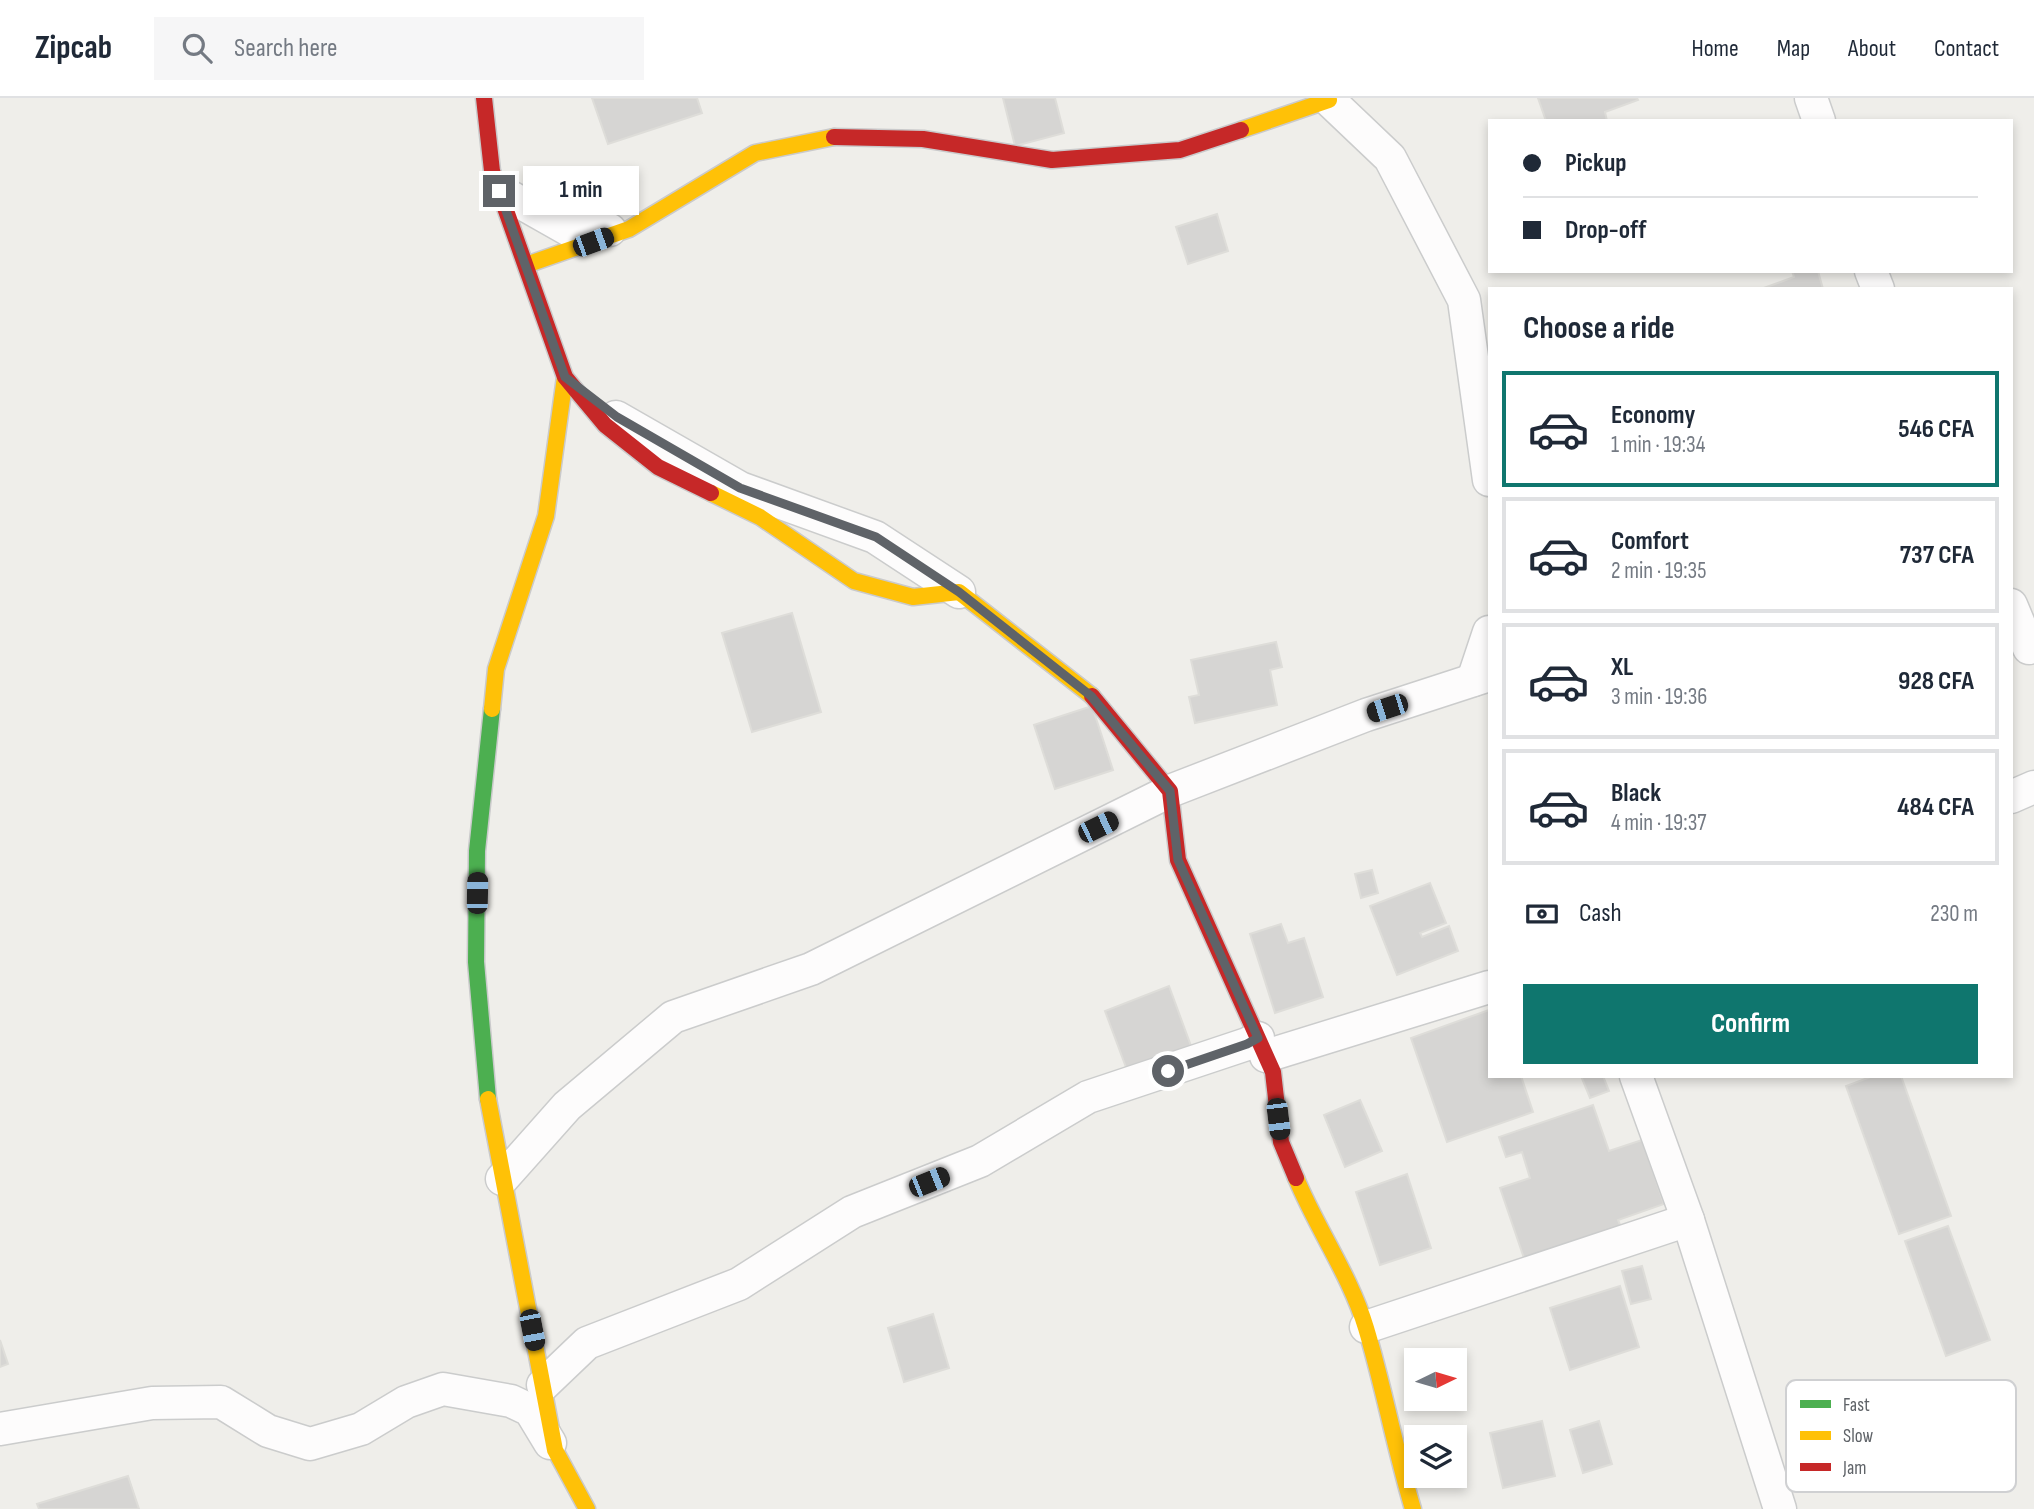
<!DOCTYPE html>
<html lang="en">
<head>
<meta charset="utf-8">
<style>
	:root { --surface:#fff; --page:#f6f6f7; --text:#1f2937; --muted:#747a83; --line:#e0e1e3; --accent:#0f766e }
	body { margin:0; font-family:"Sofia Sans Condensed",sans-serif; background:var(--page); color:var(--text); height:100vh; display:flex; flex-direction:column; font-size:26px; white-space:nowrap }
	* { box-sizing:border-box; margin:0 }
	p { font-size:23px; color:var(--muted) }
	.icon { flex:none; width:38px; height:38px; fill:none; stroke:currentColor; stroke-width:2; stroke-linecap:round; stroke-linejoin:round }
	.map { position:relative; flex:1; overflow:hidden }
	.panel { position:absolute; left:1488px; top:189px; width:525px; height:791px; display:flex; flex-direction:column; background:var(--surface); border-radius:0px; box-shadow:0 4px 10px #0003 }
	.panel>* { flex:none }
	.top-card { position:absolute; left:1488px; top:21px; width:525px; height:154px; border-radius:0px; box-shadow:0 4px 10px #0003; display:grid; align-content:center; height:154px; padding:0 35px; background:var(--surface) }
	.needle { width:46px; rotate:85deg }
	.controls { position:absolute; left:1404px; top:1250px; display:grid; gap:14px }
	.controls a { display:grid; place-items:center; width:63px; height:63px; border-radius:0px; background:var(--surface); box-shadow:0 4px 10px #0003; font-size:35px }
	.end { position:absolute; width:32px; height:32px; margin:-16px; border:9px solid #5f6368; background:#fff; box-shadow:0 0 0 4px #fff }
	.from { border-radius:50% }
	.bubble { position:absolute; height:49px; border-radius:0px; background:var(--surface); box-shadow:0 4px 10px #0003; font-size:23px; font-weight:700; line-height:49px; text-align:center }
	.car { position:absolute; width:21px; height:42px; margin:-21px -10px; border-radius:9px; box-shadow:0 0 5px 2px #0007; background:linear-gradient(#222 24%,#8ab4d8 0 40%,#222 0 76%,#8ab4d8 0 86%,#222 0) }
	.top-card b { display:flex; align-items:center; gap:24px; height:66px; font-size:26px }
	.top-card b+b { border-top:2px solid var(--line) }
	.top-card i { width:18px; height:18px; background:var(--text) }
	ul { padding:0; list-style:none }
	li { display:flex; align-items:center; gap:21px; height:116px; margin:0 14px 10px; padding:0 21px; border:4px solid var(--line); border-radius:0px }
	li div { flex:1 }
	li b { display:block; font-size:26px }
	li em { font-style:normal; font-weight:700 }
	li.current { border-color:var(--accent) }
	li>.icon { width:63px; height:63px; stroke-width:1.5 }
	h2 { padding:0 35px; font-size:32px; line-height:84px }
	.pay { display:flex; align-items:center; gap:18px; height:77px; padding:0 35px; font-size:26px }
	.pay p { margin-inline-start:auto }
	.action { display:flex; gap:14px; margin-top:auto; padding:14px 35px }
	.action a { flex:1; height:80px; border-radius:0px; background:var(--accent); color:#fff; font-size:28px; font-weight:700; line-height:80px; text-align:center }
	header { display:flex; align-items:center; gap:42px; box-sizing:border-box; height:98px; padding:0 35px; background:var(--surface); border-bottom:2px solid var(--line) }
	header strong { font-size:33px }
	nav { display:flex; gap:38px; margin-inline-start:auto; font-size:24px }
	.search { width:490px; height:63px; background:var(--page); display:flex; align-items:center; gap:18px; box-sizing:border-box; padding:0 24px; border-radius:0px; color:var(--muted); font-size:26px }
	.map>svg:first-child { display:block }
</style>
</head>
<body>
<header>
<strong>Zipcab</strong>
<div class="search"><svg class="icon" aria-label="search" viewBox="0 0 24 24"><circle cx="10" cy="10" r="6"/><path d="M15 15l6 6"/></svg>Search here</div>
<nav><a>Home</a><a>Map</a><a>About</a><a>Contact</a></nav>
</header>
<div class="map">
<svg width="2034" height="1411" viewBox="0 0 2034 1411">
	<rect width="100%" height="100%" fill="#efeeea"/>
	<g fill="#d6d5d3" stroke="#deddd9" stroke-width="2">
		<polygon points="592,0 697,0 702,15 608,46"/>
		<polygon points="1003,0 1055,0 1064,35 1015,48"/>
		<polygon points="1538,0 1637,0 1638,2 1605,14 1607,23 1546,23"/>
		<polygon points="1217,116 1228,153 1188,166 1176,129"/>
		<polygon points="1792,173 1818,173 1823,191 1761,191 1794,179"/>
		<polygon points="792,515 821,614 752,634 722,535"/>
		<polygon points="1276,544 1282,569 1270,572 1277,607 1195,625 1189,599 1199,597 1191,562"/>
		<polygon points="1092,608 1113,672 1055,691 1034,627"/>
		<polygon points="1372,772 1378,795 1361,800 1355,776"/>
		<polygon points="1430,785 1446,825 1420,835 1422,839 1449,828 1458,853 1397,877 1370,808"/>
		<polygon points="1281,826 1288,845 1304,840 1323,899 1275,915 1250,836"/>
		<polygon points="1169,888 1191,948 1127,972 1105,913"/>
		<polygon points="1489,912 1489,978 1521,978 1533,1014 1447,1044 1411,940"/>
		<polygon points="1581,978 1603,978 1609,993 1590,1000"/>
		<polygon points="1873,978 1901,978 1951,1118 1899,1136 1846,988"/>
		<polygon points="1360,1002 1382,1053 1345,1069 1324,1017"/>
		<polygon points="1593,1007 1609,1053 1642,1042 1664,1106 1618,1122 1623,1134 1526,1166 1500,1090 1530,1080 1522,1054 1506,1059 1499,1039"/>
		<polygon points="1407,1076 1431,1150 1380,1167 1356,1094"/>
		<polygon points="1948,1128 1990,1242 1946,1258 1905,1143"/>
		<polygon points="1642,1168 1651,1201 1631,1206 1622,1173"/>
		<polygon points="1620,1188 1639,1249 1570,1272 1550,1210"/>
		<polygon points="933,1216 949,1270 904,1284 888,1230"/>
		<polygon points="0,1242 8,1266 0,1269"/>
		<polygon points="1542,1323 1555,1378 1503,1390 1490,1335"/>
		<polygon points="1599,1323 1612,1366 1583,1375 1570,1332"/>
		<polygon points="128,1378 139,1411 39,1411 37,1406"/>
	</g>
	<g fill="none" stroke-linecap="round" stroke-linejoin="round">
		<g stroke="#cbcccc" stroke-width="35">
			<g id="street">
				<polyline points="1811,0 1819,23"/>
				<polyline points="1329,2 1390,60 1464,202 1489,382"/>
				<polyline points="500,93 571,133 610,132"/>
				<polyline points="1871,173 1878,191"/>
				<polyline points="616,319 740,390 875,439 959,494"/>
				<polyline points="2011,507 2029,550"/>
				<polyline points="1473,582 1489,534"/>
				<polyline points="2011,699 2034,689"/>
				<polyline points="1266,958 1489,889"/>
				<polyline points="1636,978 1688,1122 1780,1411"/>
				<polyline points="502,1081 567,1008 673,919 811,871 1170,693 1366,617 1489,577"/>
				<polyline points="1366,1229 1688,1122"/>
				<polyline points="543,1287 587,1245 739,1186 852,1114 980,1063 1088,999 1247,946 1258,940"/>
				<polyline points="0,1331 152,1305 221,1304 268,1333 310,1346 361,1331 406,1304 443,1291 511,1303 530,1312 550,1345"/>
			</g>
		</g>
		<g stroke="#cacacb" stroke-width="19">
			<polyline id="fast" points="488,1001 476,864 477,753 492,611"/>
		</g>
		<g stroke="#cacacb" stroke-width="19">
			<g id="slow">
				<polyline points="1241,32 1329,2 1328,0"/>
				<polyline points="526,167 629,131 755,55 834,39"/>
				<polyline points="711,395 760,419 854,483 913,499 959,494 1092,598"/>
				<polyline points="492,611 496,571 546,418 565,279"/>
				<polyline points="488,1001 555,1352 587,1411"/>
				<path d="M 1296,1080 C 1317,1131 1350,1177 1366,1230 C 1384,1290 1395,1351 1413,1411"/>
			</g>
		</g>
		<g stroke="#cacacb" stroke-width="19">
			<g id="jam">
				<polyline points="484,0 492,73 565,279 605,327 658,369 711,395"/>
				<polyline points="834,39 923,41 1052,62 1180,52 1241,32"/>
				<polyline points="1092,598 1170,693 1178,762 1273,974 1281,1044 1296,1080"/>
			</g>
		</g>
		<use href="#street" stroke="#fdfcfc" stroke-width="32"/>
		<use href="#fast" stroke="#4caf50" stroke-width="16"/>
		<use href="#slow" stroke="#ffc107" stroke-width="16"/>
		<use href="#jam" stroke="#c62828" stroke-width="16"/>
	</g>
	<g fill="none" stroke-linecap="round" stroke-linejoin="round">
		<polyline stroke="#5f6368" stroke-width="9" points="499,93 565,279 617,319 740,390 876,439 959,494 1091,598 1170,693 1178,762 1258,940 1247,946 1168,973"/>
	</g>
	<rect x="1786" y="1282" width="230" height="112" rx="10" fill="#fff" stroke="#cfd0d2" stroke-width="2"/>
	<rect x="1800" y="1302" width="31" height="8" fill="#4caf50"/>
	<rect x="1800" y="1333" width="31" height="9" fill="#ffc107"/>
	<rect x="1800" y="1365" width="31" height="8" fill="#c62828"/>
	<g font-size="19" fill="#5f6368">
		<text x="1843" y="1313">Fast</text>
		<text x="1843" y="1344">Slow</text>
		<text x="1843" y="1376">Jam</text>
	</g>
</svg>
<div class="controls">
<a><svg class="needle" viewBox="-14 -14 28 28"><path d="M0-13l5 13h-10z" fill="#e53935"/><path d="M0 13l5-13h-10z" fill="#747a83"/></svg></a>
<a><svg class="icon" aria-label="layers" viewBox="0 0 24 24"><path d="M12 4l9 5-9 5-9-5zM3 14l9 5 9-5"/></svg></a>
</div>
<i class="end from" style="left:1168px;top:973px"></i>
<i class="end" style="left:499px;top:93px"></i>
<div class="bubble" style="left:523px;top:68px;width:116px">1 min</div>
<i class="car" style="left:593px;top:144px;rotate:70deg"></i>
<i class="car" style="left:1387px;top:610px;rotate:252deg"></i>
<i class="car" style="left:1098px;top:729px;rotate:64deg"></i>
<i class="car" style="left:477px;top:795px;rotate:1deg"></i>
<i class="car" style="left:1278px;top:1021px;rotate:173deg"></i>
<i class="car" style="left:929px;top:1084px;rotate:68deg"></i>
<i class="car" style="left:532px;top:1232px;rotate:169deg"></i>
<div class="top-card">
<b><i class="from"></i>Pickup</b>
<b><i></i>Drop-off</b>
</div>
<section class="panel">
<h2>Choose a ride</h2>
<ul>
<li class="current"><svg class="icon" aria-label="car" viewBox="0 0 24 24"><path d="M5 17H2v-5l4-1 3-4h7l3 4 3 1v5h-3M9 17h6M6 11h13"/><circle cx="7" cy="17" r="2"/><circle cx="17" cy="17" r="2"/></svg><div><b>Economy</b><p>1 min · 19:34</p></div><em>546 CFA</em></li>
<li><svg class="icon" aria-label="car" viewBox="0 0 24 24"><path d="M5 17H2v-5l4-1 3-4h7l3 4 3 1v5h-3M9 17h6M6 11h13"/><circle cx="7" cy="17" r="2"/><circle cx="17" cy="17" r="2"/></svg><div><b>Comfort</b><p>2 min · 19:35</p></div><em>737 CFA</em></li>
<li><svg class="icon" aria-label="car" viewBox="0 0 24 24"><path d="M5 17H2v-5l4-1 3-4h7l3 4 3 1v5h-3M9 17h6M6 11h13"/><circle cx="7" cy="17" r="2"/><circle cx="17" cy="17" r="2"/></svg><div><b>XL</b><p>3 min · 19:36</p></div><em>928 CFA</em></li>
<li><svg class="icon" aria-label="car" viewBox="0 0 24 24"><path d="M5 17H2v-5l4-1 3-4h7l3 4 3 1v5h-3M9 17h6M6 11h13"/><circle cx="7" cy="17" r="2"/><circle cx="17" cy="17" r="2"/></svg><div><b>Black</b><p>4 min · 19:37</p></div><em>484 CFA</em></li>
</ul>
<div class="pay"><svg class="icon" aria-label="cash" viewBox="0 0 24 24"><path d="M3 7h18v10H3z"/><circle cx="12" cy="12" r="2"/></svg>Cash<p>230 m</p></div>
<div class="action"><a>Confirm</a></div>
</section>
</div>
</body>
</html>
